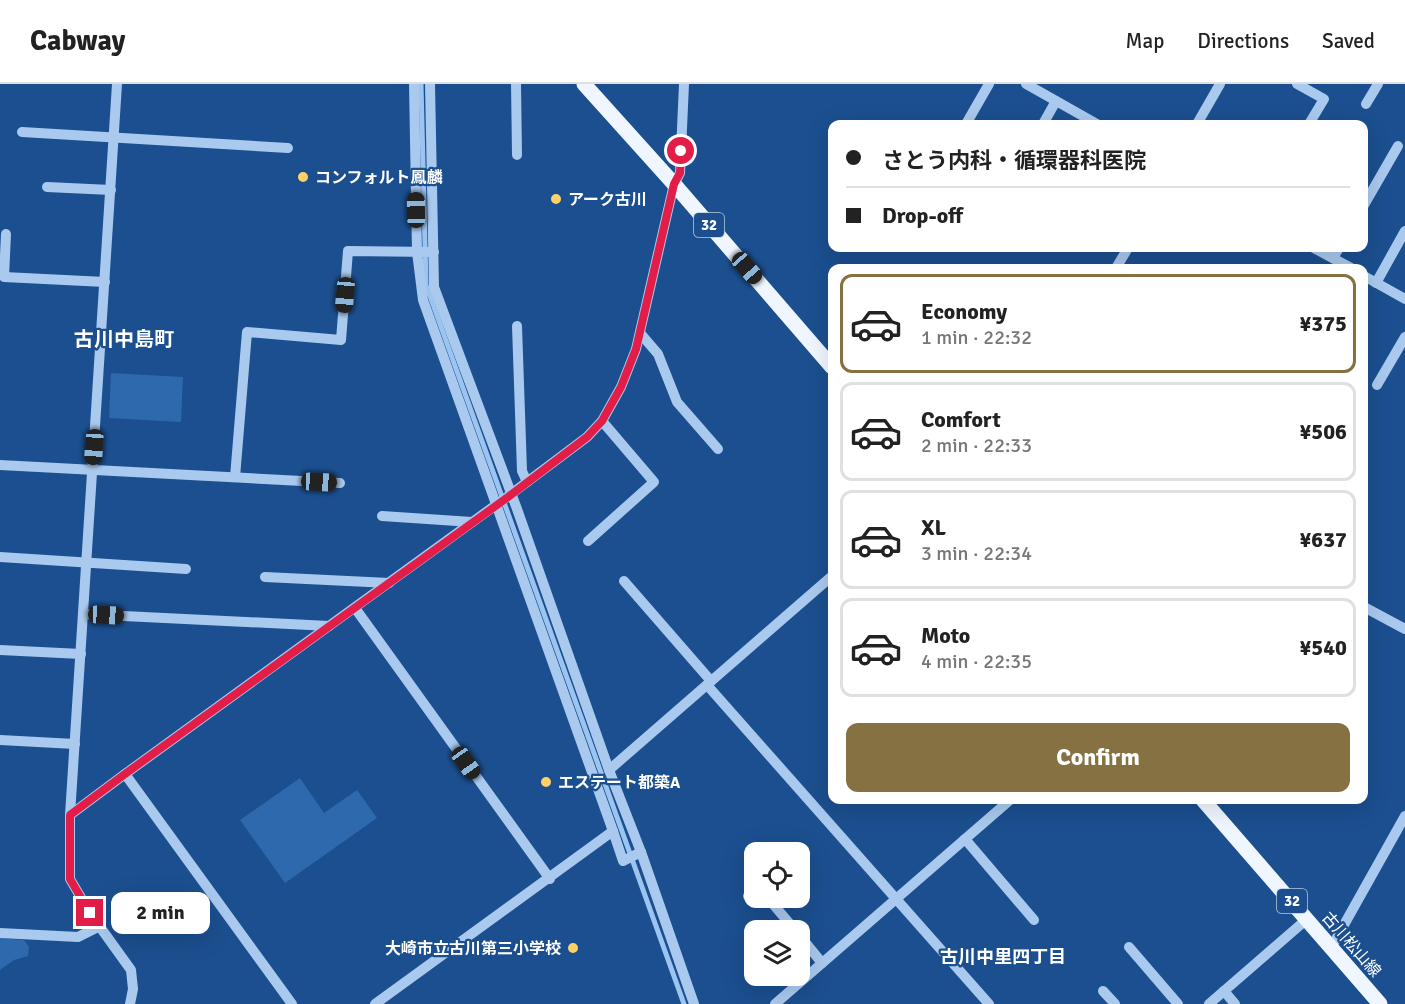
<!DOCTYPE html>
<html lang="en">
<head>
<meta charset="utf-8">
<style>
	:root { --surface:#fff; --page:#f6f6f6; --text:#222; --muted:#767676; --line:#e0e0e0; --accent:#857141 }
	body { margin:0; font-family:Signika,"Noto Sans JP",sans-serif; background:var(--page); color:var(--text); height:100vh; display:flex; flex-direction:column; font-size:22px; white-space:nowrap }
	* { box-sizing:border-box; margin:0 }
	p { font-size:20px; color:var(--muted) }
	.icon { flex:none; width:33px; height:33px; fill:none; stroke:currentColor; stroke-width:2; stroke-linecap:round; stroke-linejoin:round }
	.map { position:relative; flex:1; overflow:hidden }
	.side { position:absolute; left:828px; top:180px; width:540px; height:540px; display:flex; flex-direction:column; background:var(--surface); border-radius:12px; box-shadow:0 6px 24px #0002 }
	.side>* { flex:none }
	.banner { position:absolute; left:828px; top:36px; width:540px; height:132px; border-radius:12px; box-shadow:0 6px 24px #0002; display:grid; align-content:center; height:132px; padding:0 18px; background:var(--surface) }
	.controls { position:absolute; left:744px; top:758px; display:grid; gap:12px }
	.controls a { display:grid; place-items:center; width:66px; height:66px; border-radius:12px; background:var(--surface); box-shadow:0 6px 24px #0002; font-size:30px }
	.end { position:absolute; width:27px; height:27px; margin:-14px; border:8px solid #e11d48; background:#fff; box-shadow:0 0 0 3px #fff }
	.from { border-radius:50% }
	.bubble { position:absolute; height:42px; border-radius:12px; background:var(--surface); box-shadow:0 6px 24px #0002; font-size:20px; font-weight:700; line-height:42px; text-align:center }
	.car { position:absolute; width:18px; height:36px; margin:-18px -9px; border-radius:8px; box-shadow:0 0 4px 2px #0007; background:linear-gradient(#222 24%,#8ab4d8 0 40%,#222 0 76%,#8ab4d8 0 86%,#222 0) }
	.banner b { display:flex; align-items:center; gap:21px; height:57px; font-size:22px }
	.banner b+b { border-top:2px solid var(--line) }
	.banner i { width:15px; height:15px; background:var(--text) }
	ul { padding:10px 0 0; list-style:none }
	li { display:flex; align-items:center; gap:18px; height:99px; margin:0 12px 9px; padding:0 6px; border:3px solid var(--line); border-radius:12px }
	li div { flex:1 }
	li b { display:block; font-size:22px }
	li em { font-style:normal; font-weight:700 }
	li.current { border-color:var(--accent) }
	li>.icon { width:54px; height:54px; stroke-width:1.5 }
	.action { display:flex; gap:12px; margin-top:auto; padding:12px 18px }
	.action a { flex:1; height:69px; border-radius:12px; background:var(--accent); color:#fff; font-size:24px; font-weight:700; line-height:69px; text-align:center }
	header { display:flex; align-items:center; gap:36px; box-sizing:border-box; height:84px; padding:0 30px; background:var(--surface); border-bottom:2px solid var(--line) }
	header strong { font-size:28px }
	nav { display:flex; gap:33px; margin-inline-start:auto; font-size:21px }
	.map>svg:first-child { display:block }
</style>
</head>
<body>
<header>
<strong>Cabway</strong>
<nav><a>Map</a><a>Directions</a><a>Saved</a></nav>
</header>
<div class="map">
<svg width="1405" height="920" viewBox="0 0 1405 920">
	<rect width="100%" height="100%" fill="#1b4f8f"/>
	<g fill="#2e69ad">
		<polygon points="111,289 183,293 181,338 109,334"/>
		<polygon points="300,694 324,729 357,706 377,734 285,799 240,736"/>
		<polygon points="0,854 24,856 29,863 28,872 14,876 0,886"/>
	</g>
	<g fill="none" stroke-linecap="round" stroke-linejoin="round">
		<polyline stroke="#9cc4f0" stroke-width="5" points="421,0 426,201 684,920"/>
		<g stroke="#a9c9ee" stroke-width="10">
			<polyline points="414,0 417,168 423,216 613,747"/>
			<polyline points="430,0 434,203 517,425 609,686"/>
			<polyline points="516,0 517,71"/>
			<polyline points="1026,0 1097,40"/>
			<polyline points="1297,0 1324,15 1309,40"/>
			<polyline points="1366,20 1378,0"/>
			<polyline points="966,40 989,0"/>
			<polyline points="1043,40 1056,17"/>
			<polyline points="1197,40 1220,0"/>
			<polyline points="22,48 288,64"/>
			<polyline points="47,103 111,106"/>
			<polyline points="1364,121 1398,62"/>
			<polyline points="6,150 4,193 105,198"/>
			<polyline points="1314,164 1351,184"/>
			<polyline points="1333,174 1339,164"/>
			<polyline points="1116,184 1128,164"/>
			<polyline points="1364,192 1405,215"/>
			<polyline points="1376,199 1405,147"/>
			<polyline points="517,242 522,387 527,398"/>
			<polyline points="640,249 658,270 677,318 718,365"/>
			<polyline points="1377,301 1405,253"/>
			<polyline points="0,381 340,399"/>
			<polyline points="235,393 247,248 341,256 348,167 434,168"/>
			<polyline points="382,432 472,438"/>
			<polyline points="588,457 654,398 602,337"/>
			<polyline points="0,473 186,485"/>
			<polyline points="265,493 389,499"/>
			<polyline points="624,497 711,597"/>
			<polyline points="1364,523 1405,545"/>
			<polyline points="355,524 550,795"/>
			<polyline points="83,530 329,542"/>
			<polyline points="0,566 81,570"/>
			<polyline points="707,601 989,920"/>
			<polyline points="0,656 75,660"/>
			<polyline points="125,690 292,920"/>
			<polyline points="70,731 117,0"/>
			<polyline points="965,755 1034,836"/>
			<polyline points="748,812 754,807"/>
			<polyline points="767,813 795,846"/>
			<polyline points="0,849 78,853 100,842"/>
			<polyline points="800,852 822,879"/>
			<polyline points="1129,863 1178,920"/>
			<polyline points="1331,864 1405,732"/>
			<polyline points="1103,907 1115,920"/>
			<polyline points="1224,907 1235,920"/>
			<polyline points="130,920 133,905 131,886 90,829 70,795 70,731 125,690 511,410 587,353 602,337 621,303 636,265 674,100 680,89 684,0"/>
			<polyline points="375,920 613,747 623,777 641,768"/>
			<polyline points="694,920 641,768 609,686 832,492"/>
			<polyline points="775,920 1010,716"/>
			<polyline points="1209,920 1307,835"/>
		</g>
		<g stroke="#f0f6ff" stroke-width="15">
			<polyline points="584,0 674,100 832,283"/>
			<polyline points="1203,716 1380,920"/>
		</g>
	</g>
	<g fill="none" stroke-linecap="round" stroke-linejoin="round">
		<polyline stroke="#e11d48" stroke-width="8" points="90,829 70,795 70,731 125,690 508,413 587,353 602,337 621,303 636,265 674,100 680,89 681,67"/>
	</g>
	<g fill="#ffd166" stroke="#1b4f8f" stroke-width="2">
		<circle cx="303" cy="93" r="6"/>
		<circle cx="556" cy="115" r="6"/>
		<circle cx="546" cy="698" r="6"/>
		<circle cx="573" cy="864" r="6"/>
	</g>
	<g text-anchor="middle" stroke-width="4.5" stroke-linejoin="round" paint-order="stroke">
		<g fill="#1b4f8f" stroke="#bbcadd" stroke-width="1.5">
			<rect x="694" y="129" width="30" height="24" rx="4.5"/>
			<rect x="1277" y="805" width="30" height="24" rx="4.5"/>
		</g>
		<g font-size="15" font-weight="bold" fill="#fff">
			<text x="709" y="146">32</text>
			<text x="1292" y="822">32</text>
		</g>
		<g font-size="16" font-weight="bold" fill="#fff" stroke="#1b4f8f" text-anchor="start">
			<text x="315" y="99">コンフォルト鳳麟</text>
			<text x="568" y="121">アーク古川</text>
			<text x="558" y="704">エステート都築A</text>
			<text x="561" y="870" text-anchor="end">大崎市立古川第三小学校</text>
		</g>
		<g font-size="16" fill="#fff" stroke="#1b4f8f">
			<text transform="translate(1352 860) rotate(49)" y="6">古川松山線</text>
		</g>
		<g font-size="18" font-weight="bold" fill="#fff" stroke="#1b4f8f">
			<text x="1003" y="879">古川中里四丁目</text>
		</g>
		<g font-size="20" font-weight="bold" fill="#fff" stroke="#1b4f8f">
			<text x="124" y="262">古川中島町</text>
		</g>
	</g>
</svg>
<div class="controls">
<a><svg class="icon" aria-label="locate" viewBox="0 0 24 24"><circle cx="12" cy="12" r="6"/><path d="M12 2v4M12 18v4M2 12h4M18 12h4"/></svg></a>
<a><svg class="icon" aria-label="layers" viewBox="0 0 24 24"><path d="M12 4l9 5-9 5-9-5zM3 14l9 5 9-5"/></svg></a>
</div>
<i class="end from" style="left:681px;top:67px"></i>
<i class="end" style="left:90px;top:829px"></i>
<div class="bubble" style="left:111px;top:808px;width:99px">2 min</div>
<i class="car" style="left:416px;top:126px;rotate:359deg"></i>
<i class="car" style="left:747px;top:184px;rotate:139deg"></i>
<i class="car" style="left:345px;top:211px;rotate:185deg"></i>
<i class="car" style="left:94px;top:363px;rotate:184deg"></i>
<i class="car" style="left:319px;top:398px;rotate:93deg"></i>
<i class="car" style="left:106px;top:531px;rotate:93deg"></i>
<i class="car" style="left:466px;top:679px;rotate:145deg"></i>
<div class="banner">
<b><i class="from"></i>さとう内科・循環器科医院</b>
<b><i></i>Drop-off</b>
</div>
<section class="side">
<ul>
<li class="current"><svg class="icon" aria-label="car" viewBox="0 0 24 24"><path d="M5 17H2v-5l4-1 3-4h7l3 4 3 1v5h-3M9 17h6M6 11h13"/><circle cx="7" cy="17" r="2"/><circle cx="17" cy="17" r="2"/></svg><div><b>Economy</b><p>1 min · 22:32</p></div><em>¥375</em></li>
<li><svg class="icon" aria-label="car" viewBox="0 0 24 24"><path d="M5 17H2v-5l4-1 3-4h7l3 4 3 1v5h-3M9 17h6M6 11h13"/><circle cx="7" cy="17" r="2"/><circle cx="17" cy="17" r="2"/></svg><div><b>Comfort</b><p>2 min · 22:33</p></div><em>¥506</em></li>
<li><svg class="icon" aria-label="car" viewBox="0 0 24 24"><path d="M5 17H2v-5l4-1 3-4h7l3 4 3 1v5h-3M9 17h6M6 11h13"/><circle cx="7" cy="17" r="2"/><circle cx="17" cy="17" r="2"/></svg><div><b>XL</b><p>3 min · 22:34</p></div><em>¥637</em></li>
<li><svg class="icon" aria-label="car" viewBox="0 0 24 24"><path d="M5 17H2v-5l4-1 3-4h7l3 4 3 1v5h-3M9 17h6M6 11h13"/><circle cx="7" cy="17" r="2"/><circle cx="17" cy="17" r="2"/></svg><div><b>Moto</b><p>4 min · 22:35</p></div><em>¥540</em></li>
</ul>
<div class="action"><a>Confirm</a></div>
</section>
</div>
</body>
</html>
